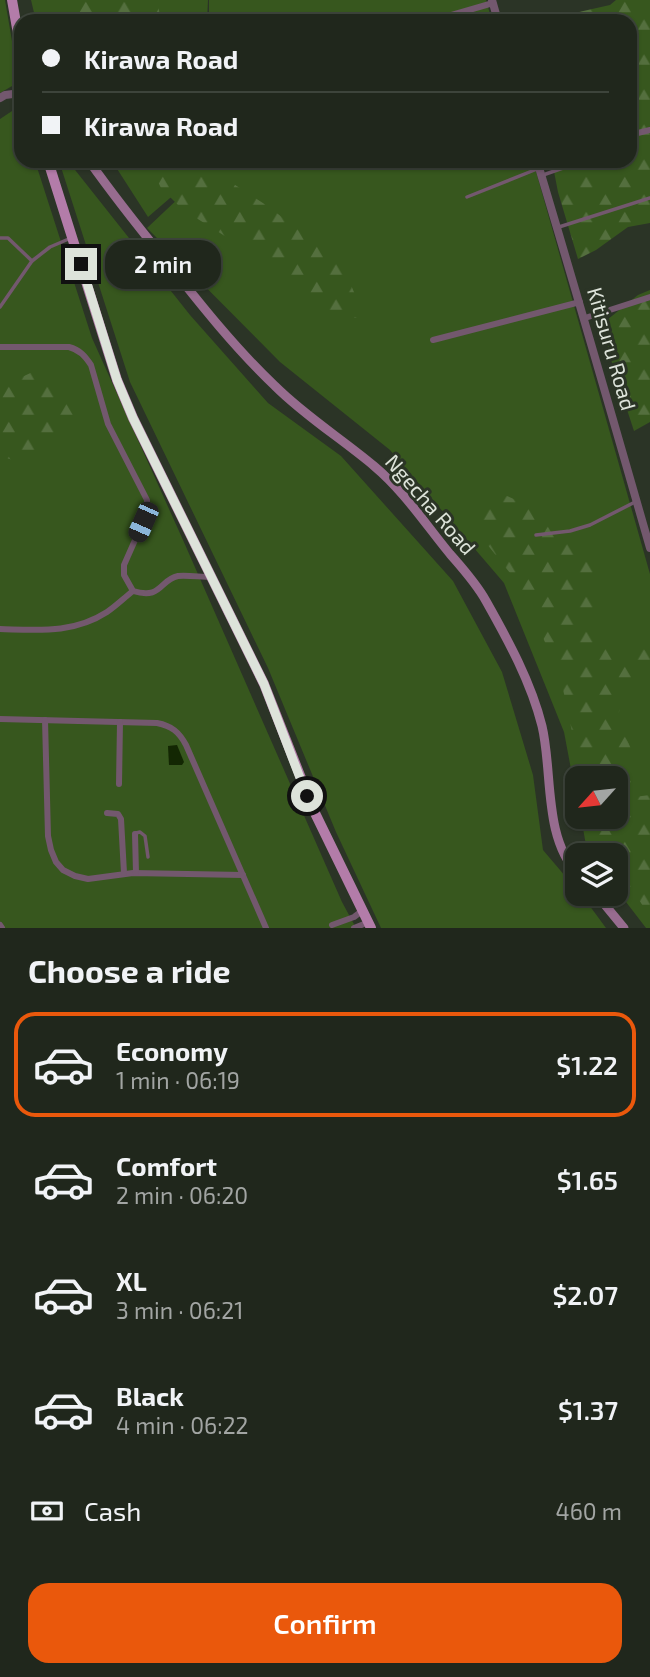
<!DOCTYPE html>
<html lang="en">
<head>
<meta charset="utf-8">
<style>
	:root { --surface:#20271c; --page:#2d3329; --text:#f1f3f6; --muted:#a2a5a3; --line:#3d443b; --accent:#ea580c }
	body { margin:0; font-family:"Exo 2",sans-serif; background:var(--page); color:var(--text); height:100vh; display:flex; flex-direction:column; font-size:26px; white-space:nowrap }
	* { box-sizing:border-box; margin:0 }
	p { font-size:23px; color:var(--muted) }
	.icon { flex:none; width:38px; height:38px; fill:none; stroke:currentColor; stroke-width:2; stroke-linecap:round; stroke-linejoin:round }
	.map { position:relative; height:928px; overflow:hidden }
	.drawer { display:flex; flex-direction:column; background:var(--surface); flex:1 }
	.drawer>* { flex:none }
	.banner { position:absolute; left:14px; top:14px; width:623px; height:154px; border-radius:21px; box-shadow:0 2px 5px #0004,0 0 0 2px var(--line); display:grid; align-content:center; height:154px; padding:0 28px; background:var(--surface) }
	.needle { width:46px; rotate:243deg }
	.buttons { position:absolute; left:565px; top:766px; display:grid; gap:14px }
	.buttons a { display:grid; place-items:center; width:63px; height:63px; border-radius:14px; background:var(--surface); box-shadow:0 2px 5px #0004,0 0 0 2px var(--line); font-size:35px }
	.end { position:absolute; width:32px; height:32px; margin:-16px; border:9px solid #dde3da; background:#111; box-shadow:0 0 0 4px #111 }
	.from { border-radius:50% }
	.bubble { position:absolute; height:49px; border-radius:21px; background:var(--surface); box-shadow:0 2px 5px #0004,0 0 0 2px var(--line); font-size:23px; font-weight:600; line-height:49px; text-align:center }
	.car { position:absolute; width:21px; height:42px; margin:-21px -10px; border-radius:9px; box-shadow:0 0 5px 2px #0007; background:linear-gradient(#222 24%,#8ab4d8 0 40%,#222 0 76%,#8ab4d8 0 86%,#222 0) }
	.banner b { display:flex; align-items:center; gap:24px; height:66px; font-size:26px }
	.banner b+b { border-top:2px solid var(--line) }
	.banner i { width:18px; height:18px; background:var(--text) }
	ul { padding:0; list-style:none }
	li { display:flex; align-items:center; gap:21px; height:105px; margin:0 14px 10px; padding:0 14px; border:4px solid transparent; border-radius:21px }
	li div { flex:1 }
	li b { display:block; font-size:26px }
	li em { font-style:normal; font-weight:600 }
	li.on { border-color:var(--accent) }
	li>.icon { width:63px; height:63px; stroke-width:1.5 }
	h2 { padding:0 28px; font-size:32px; line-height:84px }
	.pay { display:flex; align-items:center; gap:18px; height:77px; padding:0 28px; font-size:26px }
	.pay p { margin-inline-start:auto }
	.button { display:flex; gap:14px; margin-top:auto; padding:14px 28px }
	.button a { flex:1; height:80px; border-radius:21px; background:var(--accent); color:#fff; font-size:28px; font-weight:600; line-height:80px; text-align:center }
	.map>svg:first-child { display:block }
</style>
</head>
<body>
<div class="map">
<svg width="650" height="928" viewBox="0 0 650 928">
	<defs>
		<pattern id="forest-firs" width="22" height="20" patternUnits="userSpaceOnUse" patternTransform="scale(1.75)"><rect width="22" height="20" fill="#37571e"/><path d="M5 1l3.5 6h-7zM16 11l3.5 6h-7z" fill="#546f3e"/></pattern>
	</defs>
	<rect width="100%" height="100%" fill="#2b3426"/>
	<g fill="#37571e">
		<polygon points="0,0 5,0 19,82 0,93"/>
		<polygon points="31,0 208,0 207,21 36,21"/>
		<polygon points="209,0 486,0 492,21 209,21"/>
		<polygon points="18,107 21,116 21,161 35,161 92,338 183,540 342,902 356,928 0,928 0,119"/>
		<polygon points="59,161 68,161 190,315 268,403 341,456 453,581 502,672 533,775 543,850 577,890 578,894 581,894 606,928 381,928 336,832 268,668 130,382"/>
		<polygon points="112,161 213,161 148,217"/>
		<polygon points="218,161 533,161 650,574 650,928 646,928 616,889 616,856 590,856 587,851 581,817 616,817 616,779 578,779 577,801 564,732 504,583 390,450 280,362 147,228"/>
	</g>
	<g fill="url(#forest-firs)">
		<polygon points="78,0 157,0 161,21 83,21 76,3"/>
		<polygon points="616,0 650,0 650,223 628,227 596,250 578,259 558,192 552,161 630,161 630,21 539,21 610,5"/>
		<polygon points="148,161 207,161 212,170 269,207 342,264 365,318 339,318 277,269 182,209 161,188"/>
		<polygon points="650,290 650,422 634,431 613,367 602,324 638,295"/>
		<polygon points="39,369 72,404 75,430 41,440 29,465 0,456 0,392 9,383"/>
		<polygon points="507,496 542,511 600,563 595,643 639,644 650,655 650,680 627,686 618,715 634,757 634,797 650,795 650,917 616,864 616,856 611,856 597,835 592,817 616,817 616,779 582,779 560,675 518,583 459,509"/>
	</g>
	<polygon fill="#132703" points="177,745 184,762 182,765 169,765 168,746"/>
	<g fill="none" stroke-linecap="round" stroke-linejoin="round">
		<g stroke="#73586e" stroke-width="3.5">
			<polyline points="543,175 583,161"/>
			<polyline points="467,197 537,169"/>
			<polyline points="559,227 650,198"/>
			<polyline points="0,238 8,238 32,261"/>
			<polyline points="0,307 32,261 50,247 71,238"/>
			<polyline points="536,535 570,531 590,525 635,502"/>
			<polyline points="136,833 140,832 145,836 148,857"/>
		</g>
		<g stroke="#73586e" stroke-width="6">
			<polyline points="431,21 493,3"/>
			<polyline points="630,135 650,130"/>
			<polyline points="585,318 650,297"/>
			<polyline points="433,340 580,302"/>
			<path d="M 0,347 L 69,347 C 80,350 85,356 91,365 L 108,424 L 147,500 L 147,513 L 124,565 L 124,575 L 133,591"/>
			<path d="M 133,591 C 162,600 159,580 178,576 C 187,575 201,577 211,577"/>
			<path d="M 0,629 C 38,630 73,634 107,612 C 116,606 124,598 133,591"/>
			<path d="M 0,719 L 157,723 C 172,726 179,732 186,745 L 266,928"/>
			<polyline points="45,720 48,836 51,850 56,862 63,870 75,876 88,879 133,873 243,875"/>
			<polyline points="119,784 120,722"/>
			<polyline points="107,813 118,814 121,819 124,873"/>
			<polyline points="135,834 136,873"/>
			<polyline points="0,925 2,928"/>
			<polyline points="332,925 354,917 362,911"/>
			<polyline points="354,928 369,922"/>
		</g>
		<g stroke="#73586e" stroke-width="8">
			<polyline points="492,0 498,21"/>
			<polyline points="0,98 5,95 21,93"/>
			<path d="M 537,161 C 576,290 613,419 650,548"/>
		</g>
		<g stroke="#976c8f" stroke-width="9">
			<path d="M 89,161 C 114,196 140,229 167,262 C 201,305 235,348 275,386 C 305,416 342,439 374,466 C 404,491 426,525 450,554 C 463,569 476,583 486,601 C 508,640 531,682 542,726 C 553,772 543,838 578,874"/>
			<polyline points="596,894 624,928"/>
		</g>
		<g stroke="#b37ca9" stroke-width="10">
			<polyline points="12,0 21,51"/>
			<polyline points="48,161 117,380 133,418 264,684 314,811 371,928"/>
		</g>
	</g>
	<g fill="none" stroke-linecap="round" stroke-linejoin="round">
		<polyline stroke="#dde3da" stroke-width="9" points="81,264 117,380 133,418 264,684 307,796"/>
	</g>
	<g text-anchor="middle" stroke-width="6" stroke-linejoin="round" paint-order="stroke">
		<g font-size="21" fill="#dde3da" stroke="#2b3426">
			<text transform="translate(611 349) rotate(74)" y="7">Kitisuru Road</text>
			<text transform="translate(430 505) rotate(49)" y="7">Ngecha Road</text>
		</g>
	</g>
</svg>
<div class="buttons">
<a><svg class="needle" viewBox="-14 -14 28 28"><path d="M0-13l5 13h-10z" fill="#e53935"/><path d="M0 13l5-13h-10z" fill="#a2a5a3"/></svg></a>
<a><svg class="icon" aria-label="layers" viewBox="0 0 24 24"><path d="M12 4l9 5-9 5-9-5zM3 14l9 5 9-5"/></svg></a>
</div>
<i class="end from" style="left:307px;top:796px"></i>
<i class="end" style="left:81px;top:264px"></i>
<div class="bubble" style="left:105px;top:240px;width:116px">2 min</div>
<i class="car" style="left:143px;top:522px;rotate:204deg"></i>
<div class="banner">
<b><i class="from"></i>Kirawa Road</b>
<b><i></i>Kirawa Road</b>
</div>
</div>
<section class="drawer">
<h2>Choose a ride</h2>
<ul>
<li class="on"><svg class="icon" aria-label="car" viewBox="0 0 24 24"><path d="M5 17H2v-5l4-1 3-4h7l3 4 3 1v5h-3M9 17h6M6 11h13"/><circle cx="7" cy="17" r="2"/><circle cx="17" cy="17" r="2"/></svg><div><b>Economy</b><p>1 min · 06:19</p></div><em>$1.22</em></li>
<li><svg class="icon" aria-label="car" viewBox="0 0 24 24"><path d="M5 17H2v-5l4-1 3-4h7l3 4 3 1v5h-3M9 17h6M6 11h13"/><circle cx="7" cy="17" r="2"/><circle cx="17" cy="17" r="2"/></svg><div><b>Comfort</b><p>2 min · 06:20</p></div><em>$1.65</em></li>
<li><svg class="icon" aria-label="car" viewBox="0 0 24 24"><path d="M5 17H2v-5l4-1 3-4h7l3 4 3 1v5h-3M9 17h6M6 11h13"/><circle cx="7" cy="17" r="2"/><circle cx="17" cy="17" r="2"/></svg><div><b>XL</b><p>3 min · 06:21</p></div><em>$2.07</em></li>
<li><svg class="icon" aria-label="car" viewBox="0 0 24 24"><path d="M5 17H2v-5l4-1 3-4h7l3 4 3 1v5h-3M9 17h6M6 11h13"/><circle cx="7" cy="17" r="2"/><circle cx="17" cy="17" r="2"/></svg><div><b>Black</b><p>4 min · 06:22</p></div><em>$1.37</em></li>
</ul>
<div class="pay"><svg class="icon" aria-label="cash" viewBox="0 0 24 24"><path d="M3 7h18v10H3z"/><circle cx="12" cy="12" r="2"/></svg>Cash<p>460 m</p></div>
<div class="button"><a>Confirm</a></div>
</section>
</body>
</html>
